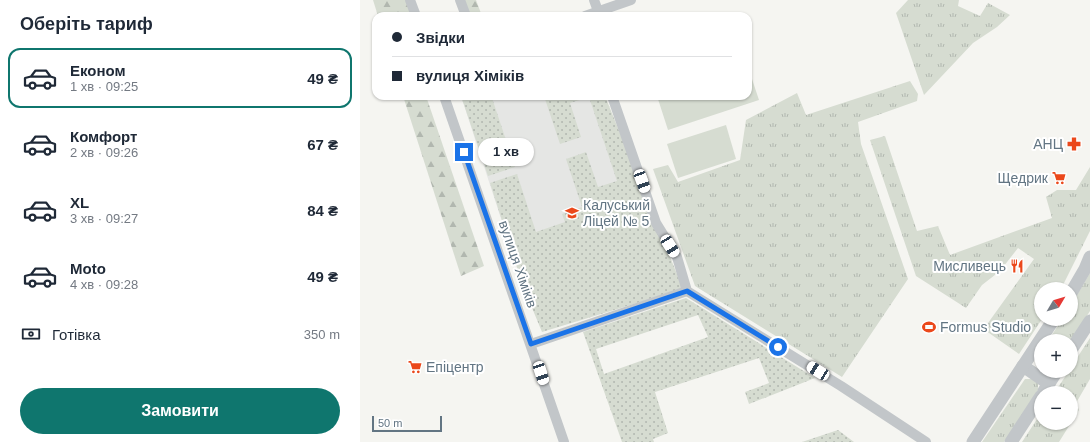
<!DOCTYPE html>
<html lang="uk">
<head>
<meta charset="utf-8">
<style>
	:root { --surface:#fff; --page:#f6f6f7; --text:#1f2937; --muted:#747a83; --line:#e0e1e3; --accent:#0f766e }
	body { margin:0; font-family:Arial,sans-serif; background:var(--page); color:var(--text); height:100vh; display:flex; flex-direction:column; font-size:15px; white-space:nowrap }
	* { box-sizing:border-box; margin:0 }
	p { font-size:13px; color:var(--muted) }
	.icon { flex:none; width:22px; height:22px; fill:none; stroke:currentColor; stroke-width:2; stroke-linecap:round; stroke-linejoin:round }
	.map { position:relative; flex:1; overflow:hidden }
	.panel { display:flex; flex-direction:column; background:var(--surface); width:360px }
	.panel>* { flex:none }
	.guide { position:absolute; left:12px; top:12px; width:380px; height:88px; border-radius:12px; box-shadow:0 1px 3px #0004; display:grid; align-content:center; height:88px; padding:0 20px; background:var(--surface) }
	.needle { width:26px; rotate:52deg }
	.controls { position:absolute; left:674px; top:282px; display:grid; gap:8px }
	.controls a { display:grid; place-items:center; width:44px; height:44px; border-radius:50%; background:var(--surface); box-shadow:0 1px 3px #0004; font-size:20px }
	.scale { position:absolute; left:12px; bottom:10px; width:70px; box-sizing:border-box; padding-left:4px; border:2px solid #627583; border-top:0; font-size:11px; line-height:14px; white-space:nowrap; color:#627583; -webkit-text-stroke:3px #fff; paint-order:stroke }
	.end { position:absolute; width:18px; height:18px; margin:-9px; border:5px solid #1a73e8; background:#fff; box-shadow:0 0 0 2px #fff }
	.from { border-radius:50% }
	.bubble { position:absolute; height:28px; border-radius:14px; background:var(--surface); box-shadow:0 1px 3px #0004; font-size:13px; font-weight:700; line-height:28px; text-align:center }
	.car { position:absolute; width:12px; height:24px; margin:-12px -6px; border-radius:5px; box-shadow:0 0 3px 1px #0007; background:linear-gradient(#fff 24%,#345 0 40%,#fff 0 76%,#345 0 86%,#fff 0) }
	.guide b { display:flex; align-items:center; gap:14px; height:38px; font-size:15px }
	.guide b+b { border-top:1px solid var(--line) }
	.guide i { width:10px; height:10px; background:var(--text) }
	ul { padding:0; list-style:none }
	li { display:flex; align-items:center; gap:12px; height:60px; margin:0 8px 6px; padding:0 12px; border:2px solid transparent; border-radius:12px }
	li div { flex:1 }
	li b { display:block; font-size:15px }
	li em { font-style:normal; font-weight:700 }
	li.on { border-color:var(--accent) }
	li>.icon { width:36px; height:36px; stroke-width:1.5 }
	h2 { padding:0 20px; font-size:18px; line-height:48px }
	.pay { display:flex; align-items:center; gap:10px; height:44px; padding:0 20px; font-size:15px }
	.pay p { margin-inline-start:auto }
	.cta { display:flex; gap:8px; margin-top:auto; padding:8px 20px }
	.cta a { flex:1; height:46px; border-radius:24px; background:var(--accent); color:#fff; font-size:16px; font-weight:700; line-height:46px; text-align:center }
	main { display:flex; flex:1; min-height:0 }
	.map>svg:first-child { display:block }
</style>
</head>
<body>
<main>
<section class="panel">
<h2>Оберіть тариф</h2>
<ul>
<li class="on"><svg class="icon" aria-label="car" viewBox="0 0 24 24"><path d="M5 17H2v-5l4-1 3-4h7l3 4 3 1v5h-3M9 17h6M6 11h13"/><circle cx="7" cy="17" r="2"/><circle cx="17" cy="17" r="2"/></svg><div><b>Економ</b><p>1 хв · 09:25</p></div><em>49 ₴</em></li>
<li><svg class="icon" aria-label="car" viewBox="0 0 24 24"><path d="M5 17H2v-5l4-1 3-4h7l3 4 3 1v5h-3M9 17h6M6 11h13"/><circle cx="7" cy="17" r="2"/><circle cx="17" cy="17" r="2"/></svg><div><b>Комфорт</b><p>2 хв · 09:26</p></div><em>67 ₴</em></li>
<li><svg class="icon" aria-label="car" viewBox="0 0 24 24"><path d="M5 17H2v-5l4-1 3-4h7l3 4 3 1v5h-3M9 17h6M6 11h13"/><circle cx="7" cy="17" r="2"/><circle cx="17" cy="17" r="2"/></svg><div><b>XL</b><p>3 хв · 09:27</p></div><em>84 ₴</em></li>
<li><svg class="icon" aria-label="car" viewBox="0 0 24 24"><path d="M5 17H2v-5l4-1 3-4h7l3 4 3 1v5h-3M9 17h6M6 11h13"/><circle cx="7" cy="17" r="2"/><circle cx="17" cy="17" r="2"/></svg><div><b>Moto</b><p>4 хв · 09:28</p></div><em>49 ₴</em></li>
</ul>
<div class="pay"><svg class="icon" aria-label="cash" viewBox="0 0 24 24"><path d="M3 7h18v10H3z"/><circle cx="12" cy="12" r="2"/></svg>Готівка<p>350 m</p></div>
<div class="cta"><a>Замовити</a></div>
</section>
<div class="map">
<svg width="730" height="442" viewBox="0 0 730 442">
	<defs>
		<pattern id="grass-dots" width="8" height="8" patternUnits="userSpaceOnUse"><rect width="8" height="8" fill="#d6dcd1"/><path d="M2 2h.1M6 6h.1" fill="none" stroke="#b1b7af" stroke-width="1.8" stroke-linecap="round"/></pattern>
		<pattern id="forest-firs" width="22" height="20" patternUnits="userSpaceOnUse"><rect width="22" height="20" fill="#d6dcd1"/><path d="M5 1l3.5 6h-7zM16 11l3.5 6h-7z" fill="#b1b7af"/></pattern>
		<pattern id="park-tufts" width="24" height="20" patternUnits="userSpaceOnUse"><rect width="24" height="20" fill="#d6dcd1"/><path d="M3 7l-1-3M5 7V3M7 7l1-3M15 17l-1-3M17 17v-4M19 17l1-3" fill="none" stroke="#b1b7af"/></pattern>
	</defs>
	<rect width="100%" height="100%" fill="#f5f5f1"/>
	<polygon fill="#e5e6e4" points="101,96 243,96 294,243 163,286"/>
	<g fill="url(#grass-dots)" fill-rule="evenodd">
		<polygon points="101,96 138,96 132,98 155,167 128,176"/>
		<polygon points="184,96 245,96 323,289 182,332 163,286 130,183 157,174 176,232 205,222 202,214 222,207 206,159 226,152 238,187 257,181 229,97 210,103 221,137 200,144"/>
		<path d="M 326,298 L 455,378 L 389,404 L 385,392 L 409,383 L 399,358 L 295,392 L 308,433 L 293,439 L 294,442 L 262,442 L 223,332 ZM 338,315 L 348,337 L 244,374 L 236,349 Z"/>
		<polygon points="478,430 494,442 442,442"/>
	</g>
	<g fill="url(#forest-firs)">
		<polygon points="13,0 47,0 52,16 18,16"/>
		<polygon points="100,0 116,0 122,16 106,16"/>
		<polygon points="43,96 66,96 124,266 101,276"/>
	</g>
	<g fill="url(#park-tufts)">
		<polygon points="548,0 599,0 598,6 620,16 628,3 650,15 637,27 613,43 564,95 536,13"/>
		<polygon points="550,81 558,94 557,101 498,122 501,144 548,279 482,377 335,286 293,169 308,165 318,182 380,160 386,120 437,93 446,115"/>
		<polygon points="525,136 557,231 578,226 590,255 692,218 686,197 697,190 716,190 730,167 730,231 701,289 681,289 682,319 659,354 619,326 623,322 628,323 674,259 658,248 640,271 622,285 606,308 556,276 510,140"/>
		<polygon points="730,273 730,311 711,341 688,341 702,319 711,319 711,305"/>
		<polygon points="730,338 730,379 716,403 719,410 699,442 662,442 681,413 681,423 711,423 711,393 694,393 709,371 711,371 711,367"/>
		<polygon points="665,379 672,379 678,383 678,390 644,442 622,442"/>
	</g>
	<g fill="#d6dcd1">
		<polygon points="388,67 399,100 308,130 297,96 388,96"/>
		<polygon points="366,125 376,159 318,178 307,144"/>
	</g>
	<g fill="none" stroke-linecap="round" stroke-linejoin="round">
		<g stroke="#c2c6c9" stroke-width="10">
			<polyline points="50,0 56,16"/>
			<polyline points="100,0 106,16"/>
			<polyline points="234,0 238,11"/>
			<polyline points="225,16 271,0"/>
			<polyline points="84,96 204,442"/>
			<polyline points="252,96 296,223 317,257 327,291 481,386 566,442"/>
			<polyline points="171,344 327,291"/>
		</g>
		<g stroke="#c2c6c9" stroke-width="13">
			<polyline points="711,293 725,269 730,257"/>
			<polyline points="711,350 730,321"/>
			<polyline points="663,366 689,384"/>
			<polyline points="684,391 697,371"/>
			<polyline points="613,442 694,319"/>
			<polyline points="651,442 681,396"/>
		</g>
	</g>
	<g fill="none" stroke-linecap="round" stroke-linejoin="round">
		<polyline stroke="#1a73e8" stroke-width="5" points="104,152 171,344 327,291 418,347"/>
	</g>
	<defs>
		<g id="pharmacy-bare" transform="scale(1.08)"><path d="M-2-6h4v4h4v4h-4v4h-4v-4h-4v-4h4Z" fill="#eb481b" stroke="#fff" stroke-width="2.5" paint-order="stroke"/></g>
		<g id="supermarket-bare" transform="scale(1.08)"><path d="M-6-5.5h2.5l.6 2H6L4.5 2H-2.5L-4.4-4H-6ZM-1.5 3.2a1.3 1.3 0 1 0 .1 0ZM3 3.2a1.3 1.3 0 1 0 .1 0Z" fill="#eb481b" stroke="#fff" stroke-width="2.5" paint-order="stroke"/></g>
		<g id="school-bare" transform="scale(1.08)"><path d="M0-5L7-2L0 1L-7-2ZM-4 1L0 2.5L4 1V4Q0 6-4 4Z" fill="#eb481b" stroke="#fff" stroke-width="2.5" paint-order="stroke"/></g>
		<g id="restaurant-bare" transform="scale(1.08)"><path d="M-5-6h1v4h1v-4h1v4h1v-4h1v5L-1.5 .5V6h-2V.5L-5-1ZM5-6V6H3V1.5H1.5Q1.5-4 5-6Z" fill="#eb481b" stroke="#fff" stroke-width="2.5" paint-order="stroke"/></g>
		<g id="stadium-bare" transform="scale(1.08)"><path d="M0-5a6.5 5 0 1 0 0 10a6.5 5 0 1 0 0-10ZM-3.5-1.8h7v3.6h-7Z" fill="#eb481b" stroke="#fff" stroke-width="2.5" paint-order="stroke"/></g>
	</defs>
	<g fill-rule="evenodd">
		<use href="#pharmacy-bare" x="714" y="144"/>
		<use href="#supermarket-bare" x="699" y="178"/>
		<use href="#school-bare" x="212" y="213"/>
		<use href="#restaurant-bare" x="657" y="266"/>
		<use href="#stadium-bare" x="569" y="327"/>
		<use href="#supermarket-bare" x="55" y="367"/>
	</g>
	<g text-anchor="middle" stroke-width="4" stroke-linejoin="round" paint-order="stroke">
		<g font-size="14" fill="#627583" stroke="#fff" text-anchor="end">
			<text x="703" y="149">АНЦ</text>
			<text x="688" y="183">Щедрик</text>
			<text x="223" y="210" text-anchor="start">Калуський<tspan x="223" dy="16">Ліцей № 5</tspan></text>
			<text x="646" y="271">Мисливець</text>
			<text x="580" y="332" text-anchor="start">Formus Studio</text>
			<text x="66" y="372" text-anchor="start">Епіцентр</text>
		</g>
		<g font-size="14" fill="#627583" stroke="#fff">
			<text transform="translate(158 264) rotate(71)" y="5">вулиця Хіміків</text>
		</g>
	</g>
</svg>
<div class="controls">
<a><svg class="needle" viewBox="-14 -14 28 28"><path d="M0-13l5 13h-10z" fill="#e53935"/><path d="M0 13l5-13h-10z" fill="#747a83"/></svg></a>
<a>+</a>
<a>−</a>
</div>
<div class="scale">50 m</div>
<i class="end from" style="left:418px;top:347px"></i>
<i class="end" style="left:104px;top:152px"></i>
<div class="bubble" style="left:118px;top:138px;width:56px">1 хв</div>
<i class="car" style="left:282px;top:181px;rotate:160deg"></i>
<i class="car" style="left:310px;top:246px;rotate:148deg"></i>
<i class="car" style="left:458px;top:371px;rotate:302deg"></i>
<i class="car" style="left:181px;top:373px;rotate:162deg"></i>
<div class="guide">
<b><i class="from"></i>Звідки</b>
<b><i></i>вулиця Хіміків</b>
</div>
</div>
</main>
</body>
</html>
